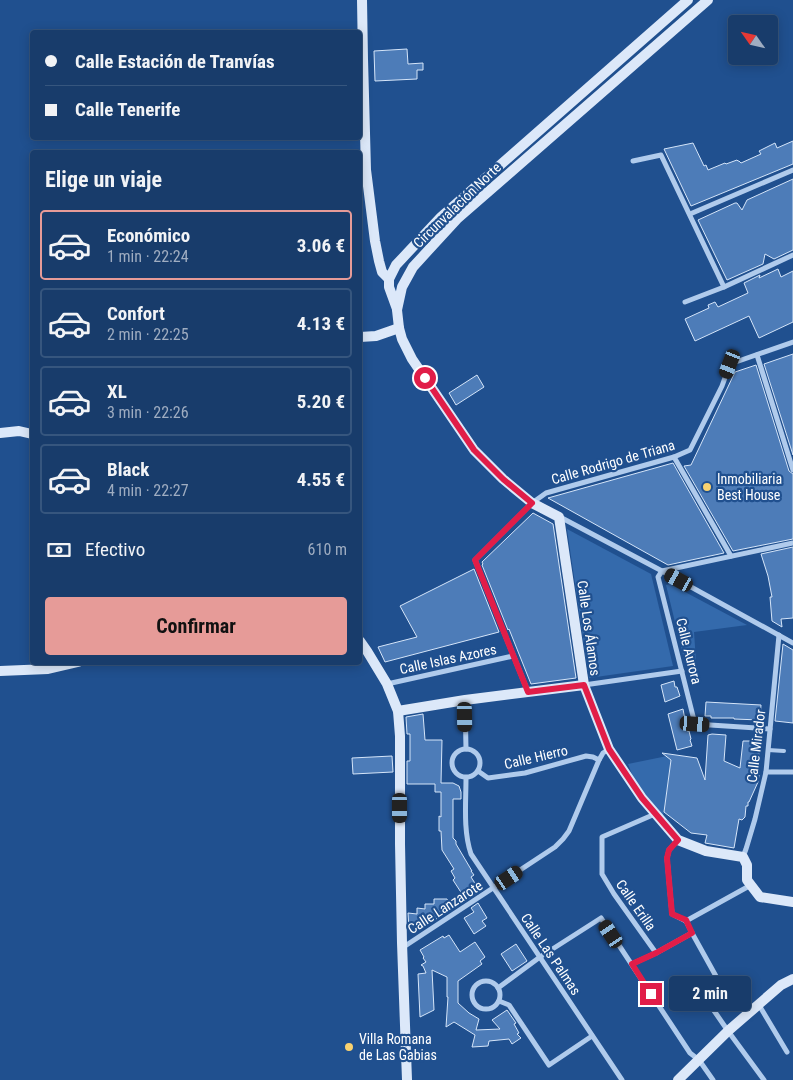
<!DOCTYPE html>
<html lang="es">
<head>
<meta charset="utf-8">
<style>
	:root { --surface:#183c6b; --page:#214371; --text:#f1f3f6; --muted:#9fadc1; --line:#36567e; --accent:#e69b98 }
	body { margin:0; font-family:"Roboto Condensed",sans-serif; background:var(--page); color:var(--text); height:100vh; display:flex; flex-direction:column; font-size:19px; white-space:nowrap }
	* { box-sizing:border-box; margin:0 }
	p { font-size:16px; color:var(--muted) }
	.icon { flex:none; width:28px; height:28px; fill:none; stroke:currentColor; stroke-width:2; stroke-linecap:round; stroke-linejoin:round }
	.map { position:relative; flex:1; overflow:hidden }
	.drawer { position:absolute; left:30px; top:150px; width:332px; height:515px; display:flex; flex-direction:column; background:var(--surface); border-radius:5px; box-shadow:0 2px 12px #0003,0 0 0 1px var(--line) }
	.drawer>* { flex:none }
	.guide { position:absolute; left:30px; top:30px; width:332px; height:110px; border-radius:5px; box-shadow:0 2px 12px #0003,0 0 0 1px var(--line); display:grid; align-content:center; height:110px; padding:0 15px; background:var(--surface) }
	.needle { width:32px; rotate:304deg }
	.fabs { position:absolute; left:728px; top:15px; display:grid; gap:10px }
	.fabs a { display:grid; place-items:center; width:50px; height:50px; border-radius:5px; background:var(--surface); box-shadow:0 2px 12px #0003,0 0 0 1px var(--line); font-size:25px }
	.end { position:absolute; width:22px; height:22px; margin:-11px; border:6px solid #e11d48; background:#fff; box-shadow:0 0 0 2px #fff }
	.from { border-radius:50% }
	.bubble { position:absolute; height:35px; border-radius:5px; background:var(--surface); box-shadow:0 2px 12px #0003,0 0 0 1px var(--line); font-size:16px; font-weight:700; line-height:35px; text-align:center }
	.car { position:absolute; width:15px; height:30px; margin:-15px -8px; border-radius:6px; box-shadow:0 0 4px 1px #0007; background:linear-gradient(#222 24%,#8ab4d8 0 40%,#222 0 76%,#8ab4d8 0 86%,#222 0) }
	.guide b { display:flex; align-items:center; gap:18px; height:48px; font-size:19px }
	.guide b+b { border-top:1px solid var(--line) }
	.guide i { width:12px; height:12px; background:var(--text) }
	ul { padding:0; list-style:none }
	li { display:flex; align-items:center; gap:15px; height:70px; margin:0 10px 8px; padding:0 5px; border:2px solid var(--line); border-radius:5px }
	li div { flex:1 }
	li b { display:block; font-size:19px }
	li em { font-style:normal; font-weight:700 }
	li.current { border-color:var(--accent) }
	li>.icon { width:45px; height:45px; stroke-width:1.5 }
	h2 { padding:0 15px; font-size:22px; line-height:60px }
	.pay { display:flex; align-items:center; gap:12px; height:55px; padding:0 15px; font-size:19px }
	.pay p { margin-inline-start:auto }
	.action { display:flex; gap:10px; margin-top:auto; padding:10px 15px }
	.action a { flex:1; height:58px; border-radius:5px; background:var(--accent); color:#111; font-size:20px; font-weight:700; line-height:58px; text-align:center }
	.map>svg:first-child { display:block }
</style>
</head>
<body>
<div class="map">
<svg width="793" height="1080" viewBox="0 0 793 1080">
	<rect width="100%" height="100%" fill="#20508f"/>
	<g fill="#346aac">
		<polygon points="567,529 651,574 673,666 589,678"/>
		<polygon points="670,584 747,625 694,632 696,661 685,663 666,585"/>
		<polygon points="672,755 669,758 671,760 663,817 635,782 628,764"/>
	</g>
	<g fill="#4d7cb8" stroke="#d5e5f9">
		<polygon points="407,49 408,64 423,63 423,70 417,70 417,79 375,81 374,51"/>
		<polygon points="793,141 793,164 691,206 664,149 693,143 704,166 706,165 708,170 725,163 726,164 737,160 738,161 739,161 741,163 761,154 759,151 775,143 777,148"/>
		<polygon points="793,179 793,250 774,259 765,254 763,264 727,280 698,220 735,203 737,203 742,210 747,200"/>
		<polygon points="778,269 781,277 793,271 793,322 759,338 749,316 695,341 685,319 709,308 708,305 715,302 718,307 748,293 744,283 760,275 759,278"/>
		<polygon points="793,354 793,455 764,364"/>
		<polygon points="756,365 789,471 793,474 793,539 733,551 684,466 691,465 735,372"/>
		<polygon points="477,375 484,387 456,405 449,393"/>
		<polygon points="673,463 724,553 668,565 548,498"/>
		<polygon points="533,513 553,524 576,678 531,684 509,629 508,630 482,565 483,564 482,562"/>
		<polygon points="793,547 793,618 781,619 782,627 772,621 770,597 772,597 768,576 761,554"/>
		<polygon points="474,569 499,632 385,662 378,647 417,637 400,606"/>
		<polygon points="783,644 793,650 793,723 775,721"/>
		<polygon points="674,681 675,687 677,687 680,696 665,702 661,685"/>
		<polygon points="706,702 761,705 760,720 734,719 734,718 711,718 711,716 705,716"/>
		<polygon points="683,709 687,731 689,731 691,739 690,740 692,746 677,750 668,714"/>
		<polygon points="423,714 425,740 442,740 441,783 453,783 459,786 461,792 461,799 453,799 453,838 456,841 456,844 472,871 471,871 474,875 471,877 480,891 466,900 453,880 455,878 451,871 454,869 442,850 441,831 439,831 439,816 441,817 441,792 435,792 435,784 407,784 407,761 410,761 410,734 407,734 406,717"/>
		<polygon points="712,734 726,735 724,761 740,768 743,741 757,741 757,747 759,748 759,758 757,758 757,774 759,775 758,782 749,802 748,802 748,806 746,806 745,817 742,820 739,819 734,848 705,843 707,835 691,833 664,812 671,760 662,753 697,758 705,780 708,735"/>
		<polygon points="392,756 393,772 353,774 352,758"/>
		<polygon points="434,899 447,899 453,909 436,919 425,919 425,924 417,924 417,929 409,929 408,913 417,914 417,908 425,909 425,904 434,904"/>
		<polygon points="478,903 487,918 482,921 486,926 474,934 464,918 474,912 471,908"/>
		<polygon points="449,935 460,952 475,942 485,957 480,961 482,964 458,981 458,1003 469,1013 479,1019 476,1030 500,1029 492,1020 507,1010 516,1023 514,1024 519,1033 517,1034 521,1038 512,1044 509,1039 489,1041 488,1046 472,1047 475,1035 454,1022 446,1027 448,997 447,997 447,977 432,970 434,1010 420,1017 418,974 426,973 423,966 421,965 426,962 423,958 424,957 420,950 443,936 444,938"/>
		<polygon points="516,944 527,961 512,971 501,954"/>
	</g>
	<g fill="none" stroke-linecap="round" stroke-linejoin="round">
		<polyline stroke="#b0cbec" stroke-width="4" points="768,750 784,751"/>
		<g stroke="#b0cbec" stroke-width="5">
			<polyline points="633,161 661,155 724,287"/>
			<polyline points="690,214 793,170"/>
			<polyline points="685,302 724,287 793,255"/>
			<polyline points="757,355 793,470"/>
			<polyline points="674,457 731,556"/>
			<polyline points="560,517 662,571 793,643"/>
			<polyline points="387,684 513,656"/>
			<polyline points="584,685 682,671"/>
			<polyline points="528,692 475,560 532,503 546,493 674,457 690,450 722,386 730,364 793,342"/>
			<polyline points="465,700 466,749"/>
			<polyline points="770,729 695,724 658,577 662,571 793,543"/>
			<circle cx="466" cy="763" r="14"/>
			<polyline points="478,771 488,778 525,773 586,756 593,757 599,760"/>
			<polyline points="766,772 793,772"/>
			<path d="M 466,778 C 466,803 463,830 471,854 L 622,1080"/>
			<polyline points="655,814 602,837 602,874 614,894 656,953 692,933"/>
			<polyline points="678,840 669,850 667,858 672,914 686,921 692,933 722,987 708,1002 728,1031 764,1080"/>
			<polyline points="743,857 746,849 755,819 766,772 779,635"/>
			<polyline points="686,921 751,885"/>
			<polyline points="402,948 555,847 563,839 569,831 599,760 603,753 609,749"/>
			<polyline points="632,964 656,953"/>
			<circle cx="486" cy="995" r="14"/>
			<polyline points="498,988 540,957 601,918 690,1053 699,1060 713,1080"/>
			<polyline points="499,1001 509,1005 549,1065 592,1036"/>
			<polyline points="759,1005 787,1052"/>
		</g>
		<g stroke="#dce8f9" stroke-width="10">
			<polyline points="362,0 363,59 366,170 375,241 379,261 382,272 389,279"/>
			<polyline points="708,0 457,219 413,267 402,287 397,310 399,328 402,339 412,359 474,450 503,479 532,503 559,517 584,685 609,749 642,798 678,840 706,851 743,857 747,865 747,880 760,897 793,902"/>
			<polyline points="397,309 389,287 389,279 396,265 441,217 688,0"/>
			<polyline points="360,337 376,336 399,328"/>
			<polyline points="0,433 19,431 32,434"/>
			<polyline points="360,641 367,651 387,684 398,711 400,736 400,844 402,943 407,1080"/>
			<polyline points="0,671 48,669 78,662"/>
			<polyline points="398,711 465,700 584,685"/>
			<polyline points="678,1080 728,1031 781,985 793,979"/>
		</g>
	</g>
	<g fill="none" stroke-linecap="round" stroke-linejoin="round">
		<polyline stroke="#e11d48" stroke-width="6" points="425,378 474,450 503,479 532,503 475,560 528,692 584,685 609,749 642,798 678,840 669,850 667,858 672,914 686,920 692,933 656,953 632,964 651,994"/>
	</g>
	<g fill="#f9d270" stroke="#20508f" stroke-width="2">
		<circle cx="707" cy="487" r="5"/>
		<circle cx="349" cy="1047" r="5"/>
	</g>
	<g text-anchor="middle" stroke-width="4.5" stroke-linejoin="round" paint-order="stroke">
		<g font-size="14" fill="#fff" stroke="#20508f">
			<text transform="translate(457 205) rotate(-44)" y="5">Circunvalación Norte</text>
			<text transform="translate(613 462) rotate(-16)" y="5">Calle Rodrigo de Triana</text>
			<text transform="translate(589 628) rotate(82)" y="5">Calle Los Álamos</text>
			<text transform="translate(689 651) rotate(76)" y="5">Calle Aurora</text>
			<text transform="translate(448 659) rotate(-12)" y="5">Calle Islas Azores</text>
			<text transform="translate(756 746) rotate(-83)" y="5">Calle Mirador</text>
			<text transform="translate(536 757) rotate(-13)" y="5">Calle Hierro</text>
			<text transform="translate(636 905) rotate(55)" y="5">Calle Erilla</text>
			<text transform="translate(445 907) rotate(-33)" y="5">Calle Lanzarote</text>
			<text transform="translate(551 954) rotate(56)" y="5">Calle Las Palmas</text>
		</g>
		<g font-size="14" fill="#fff" stroke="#20508f" text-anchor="start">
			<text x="717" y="484">Inmobiliaria<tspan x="717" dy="16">Best House</tspan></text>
			<text x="359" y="1044">Villa Romana<tspan x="359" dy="16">de Las Gabias</tspan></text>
		</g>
	</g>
</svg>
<div class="fabs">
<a><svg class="needle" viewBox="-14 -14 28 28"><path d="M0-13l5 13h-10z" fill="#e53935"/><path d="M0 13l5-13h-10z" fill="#9fadc1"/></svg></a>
</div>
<i class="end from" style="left:425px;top:378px"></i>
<i class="end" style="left:651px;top:994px"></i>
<div class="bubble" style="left:669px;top:976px;width:82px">2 min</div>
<i class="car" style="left:730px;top:364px;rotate:201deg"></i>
<i class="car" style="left:679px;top:580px;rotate:299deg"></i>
<i class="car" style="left:465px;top:717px;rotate:179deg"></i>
<i class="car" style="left:695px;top:724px;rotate:94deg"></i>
<i class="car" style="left:400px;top:808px;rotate:180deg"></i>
<i class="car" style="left:509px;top:878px;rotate:56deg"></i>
<i class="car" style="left:611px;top:934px;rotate:326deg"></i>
<div class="guide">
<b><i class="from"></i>Calle Estación de Tranvías</b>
<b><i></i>Calle Tenerife</b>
</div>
<section class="drawer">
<h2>Elige un viaje</h2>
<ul>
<li class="current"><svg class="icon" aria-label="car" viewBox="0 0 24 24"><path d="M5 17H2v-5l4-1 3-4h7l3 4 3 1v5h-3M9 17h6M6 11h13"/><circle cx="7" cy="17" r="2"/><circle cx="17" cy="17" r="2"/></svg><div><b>Económico</b><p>1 min · 22:24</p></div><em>3.06 €</em></li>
<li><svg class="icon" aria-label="car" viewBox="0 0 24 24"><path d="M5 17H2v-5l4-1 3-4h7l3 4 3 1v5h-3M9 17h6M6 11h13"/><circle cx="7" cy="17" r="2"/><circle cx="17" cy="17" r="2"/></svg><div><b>Confort</b><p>2 min · 22:25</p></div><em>4.13 €</em></li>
<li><svg class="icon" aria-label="car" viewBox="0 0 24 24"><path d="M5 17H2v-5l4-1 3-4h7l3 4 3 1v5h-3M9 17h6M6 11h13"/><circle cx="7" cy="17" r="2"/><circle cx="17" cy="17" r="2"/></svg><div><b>XL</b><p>3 min · 22:26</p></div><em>5.20 €</em></li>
<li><svg class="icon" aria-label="car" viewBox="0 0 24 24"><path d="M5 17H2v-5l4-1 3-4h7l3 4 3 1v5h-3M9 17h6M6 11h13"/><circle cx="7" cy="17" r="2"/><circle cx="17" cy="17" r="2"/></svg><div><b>Black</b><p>4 min · 22:27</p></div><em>4.55 €</em></li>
</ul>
<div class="pay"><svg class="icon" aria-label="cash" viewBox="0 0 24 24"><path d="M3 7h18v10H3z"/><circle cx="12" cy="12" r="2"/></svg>Efectivo<p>610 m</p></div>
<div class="action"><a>Confirmar</a></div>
</section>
</div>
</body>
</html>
